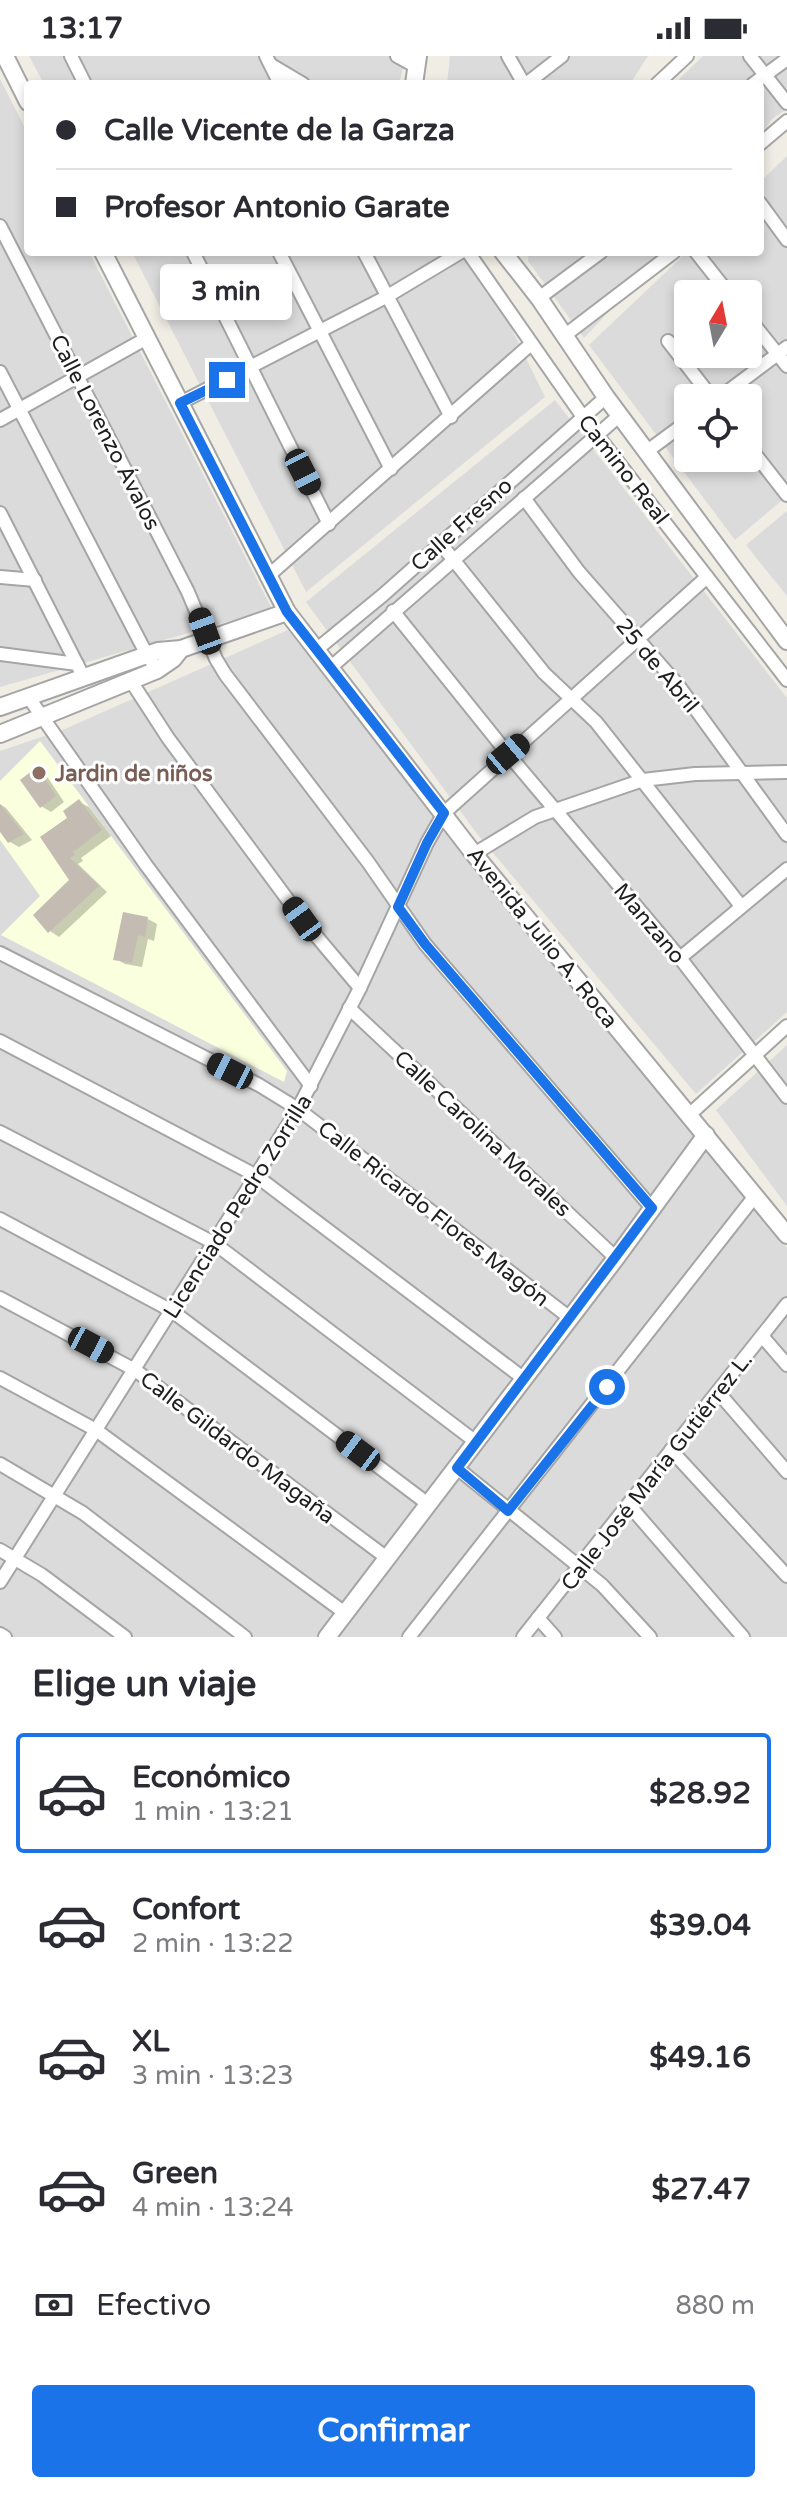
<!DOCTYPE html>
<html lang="es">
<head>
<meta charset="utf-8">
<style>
	:root { --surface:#fff; --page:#f7f7f7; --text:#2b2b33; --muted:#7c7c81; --line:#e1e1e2; --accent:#1a73e8 }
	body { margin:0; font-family:"Varela Round",sans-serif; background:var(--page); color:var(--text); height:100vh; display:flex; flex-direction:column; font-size:30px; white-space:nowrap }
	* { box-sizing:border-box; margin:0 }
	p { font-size:26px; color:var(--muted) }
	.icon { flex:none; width:44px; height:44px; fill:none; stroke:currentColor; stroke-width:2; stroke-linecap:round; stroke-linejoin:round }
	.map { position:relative; height:1581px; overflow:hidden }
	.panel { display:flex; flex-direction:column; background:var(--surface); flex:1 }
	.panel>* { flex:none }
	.hud { position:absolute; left:24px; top:24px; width:740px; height:176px; border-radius:8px; box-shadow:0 4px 12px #0003; display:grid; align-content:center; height:176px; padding:0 32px; background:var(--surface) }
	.needle { width:52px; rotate:10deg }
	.tools { position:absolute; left:674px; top:224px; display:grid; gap:16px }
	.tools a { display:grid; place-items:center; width:88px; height:88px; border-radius:8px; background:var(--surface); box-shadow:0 4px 12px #0003; font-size:40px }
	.end { position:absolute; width:36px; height:36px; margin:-18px; border:10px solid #1a73e8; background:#fff; box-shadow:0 0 0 4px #fff }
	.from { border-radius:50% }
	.bubble { position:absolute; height:56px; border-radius:8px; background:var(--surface); box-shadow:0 4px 12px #0003; font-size:26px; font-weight:700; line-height:56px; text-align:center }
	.car { position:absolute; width:24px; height:48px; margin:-24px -12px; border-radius:10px; box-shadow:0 0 6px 2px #0007; background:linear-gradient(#222 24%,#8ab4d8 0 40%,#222 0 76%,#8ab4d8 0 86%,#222 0) }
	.hud b { display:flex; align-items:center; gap:28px; height:76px; font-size:30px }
	.hud b+b { border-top:2px solid var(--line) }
	.hud i { width:20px; height:20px; background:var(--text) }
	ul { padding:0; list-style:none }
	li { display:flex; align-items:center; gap:24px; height:120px; margin:0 16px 12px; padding:0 16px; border:4px solid transparent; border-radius:8px }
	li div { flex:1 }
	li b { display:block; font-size:30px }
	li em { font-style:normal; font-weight:700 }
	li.selected { border-color:var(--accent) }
	li>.icon { width:72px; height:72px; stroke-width:1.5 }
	h2 { padding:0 32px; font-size:36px; line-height:96px }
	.pay { display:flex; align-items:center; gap:20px; height:88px; padding:0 32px; font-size:30px }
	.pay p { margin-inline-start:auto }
	.button { display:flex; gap:16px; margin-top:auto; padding:16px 32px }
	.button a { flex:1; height:92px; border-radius:8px; background:var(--accent); color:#fff; font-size:32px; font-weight:700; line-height:92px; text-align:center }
	.status { display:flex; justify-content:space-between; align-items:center; height:56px; padding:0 40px; background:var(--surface); direction:ltr }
	.status svg { height:22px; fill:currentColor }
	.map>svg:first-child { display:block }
</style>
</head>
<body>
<div class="status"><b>13:17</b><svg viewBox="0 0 49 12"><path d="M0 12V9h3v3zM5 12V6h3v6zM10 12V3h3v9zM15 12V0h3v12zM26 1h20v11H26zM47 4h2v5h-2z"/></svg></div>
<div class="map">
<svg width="787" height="1581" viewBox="0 0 787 1581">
	<rect width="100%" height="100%" fill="#efede4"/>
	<g fill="#dcdbdb" fill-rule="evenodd">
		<polygon points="29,0 406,0 399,28 44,28"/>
		<polygon points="450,0 648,0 630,28 447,28"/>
		<polygon points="703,0 787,0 787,53 772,63 760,80 760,28 674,28"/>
		<polygon points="0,23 28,78 28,196 89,196 272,553 0,631"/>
		<path d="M 787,100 L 787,440 L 735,484 L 589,289 L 687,196 L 760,196 L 760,126 ZM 688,238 L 748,238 L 748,298 L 688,298 ZM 688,342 L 748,342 L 748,402 L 688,402 Z"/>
		<polygon points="132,196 474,196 545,341 306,536"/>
		<polygon points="529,196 665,196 584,282 528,205"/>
		<polygon points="555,344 787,642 787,956 696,1038 478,779 306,546"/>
		<polygon points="787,455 787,540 746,489"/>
		<polygon points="288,574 787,1192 787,1581 0,1581 0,695 65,673"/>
		<polygon points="787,989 787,1150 716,1054"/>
	</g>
	<polygon fill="#faffdd" points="40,685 287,1015 284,1026 1,879 40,840 0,784 0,725"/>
	<g fill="#0003">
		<polygon points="37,714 46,719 64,746 51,756 41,750"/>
		<polygon points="79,746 89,751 111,780 81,802 83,805 78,808 107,836 59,881 50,875 72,824 43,782 70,763"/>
		<polygon points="0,748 6,752 32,784 19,791 10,786 0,772"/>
		<polygon points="148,863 157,868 154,885 148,883 142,911 125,908 116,903"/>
	</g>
	<g fill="#c4bcb3">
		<polygon points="37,711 56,740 40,752 20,724"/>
		<polygon points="79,743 102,774 73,796 75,799 70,802 99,830 48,877 33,859 69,824 40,781 67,762 63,755"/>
		<polygon points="0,748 24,778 8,787 0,776"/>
		<polygon points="123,856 148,861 145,881 138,879 132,907 113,904"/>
	</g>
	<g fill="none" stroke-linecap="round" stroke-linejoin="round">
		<g stroke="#a5a5a5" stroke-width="16">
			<g id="minor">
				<polyline points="71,0 85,28"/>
				<polyline points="266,0 280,28"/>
				<polyline points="397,0 415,10"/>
				<polyline points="508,0 524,28"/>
				<polyline points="750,0 787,47"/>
				<polyline points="271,9 303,28"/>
				<polyline points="526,28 562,0"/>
				<polyline points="657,28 687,0"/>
				<polyline points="753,28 787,3"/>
				<polyline points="760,88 787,65"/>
				<polyline points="760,147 787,184"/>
				<polyline points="0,170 188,536 216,603 225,618 368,806 425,888 652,1152"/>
				<polyline points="193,196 329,468"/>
				<polyline points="279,196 391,413"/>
				<polyline points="364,196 451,361"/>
				<polyline points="468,196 583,361 787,624"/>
				<polyline points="696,196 729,238"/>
				<polyline points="539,242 601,196"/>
				<polyline points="748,261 787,310"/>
				<polyline points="564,280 674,196"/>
				<polyline points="668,285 712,342"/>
				<polyline points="0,316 147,599 157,614"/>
				<polyline points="719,342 787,291"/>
				<polyline points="180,347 386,241 461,196"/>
				<polyline points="0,364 147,282"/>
				<polyline points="748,389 787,439"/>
				<polyline points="646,396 688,365"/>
				<polyline points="524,442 579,516 678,629 787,779"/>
				<polyline points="0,457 84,622"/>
				<polyline points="440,487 544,617 596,666 741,850"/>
				<polyline points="0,521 35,524"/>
				<polyline points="267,521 531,288"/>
				<polyline points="393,555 508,698 680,902 787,1041"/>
				<polyline points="316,594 383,539 606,341"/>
				<polyline points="0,598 77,608"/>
				<polyline points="330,612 620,359"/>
				<polyline points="131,625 168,682 302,863 360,932"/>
				<polyline points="29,642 146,809 311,1030"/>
				<polyline points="474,798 535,761 643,724 695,718 787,716"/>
				<polyline points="0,897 259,1029 298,1053 570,1262"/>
				<polyline points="680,902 787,813"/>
				<polyline points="349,952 616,1202"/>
				<polyline points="0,985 255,1119 523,1322"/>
				<polyline points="689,1059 787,970"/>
				<polyline points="0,1076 214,1187 476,1386"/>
				<polyline points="0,1163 172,1255 428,1448"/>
				<polyline points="0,1242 135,1314 387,1502"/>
				<polyline points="762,1280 787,1309"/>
				<polyline points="0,1322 96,1374 345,1557"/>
				<polyline points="718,1336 787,1416"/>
				<polyline points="671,1394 787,1520"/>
				<polyline points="0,1408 83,1457 245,1581"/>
				<polyline points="457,1412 602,1529 650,1581"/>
				<polyline points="629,1449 743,1581"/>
				<polyline points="0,1494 42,1519 125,1581"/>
				<polyline points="0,1526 298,1053 360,932 427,787 444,757 707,521"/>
				<polyline points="538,1562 555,1581"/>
				<polyline points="0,1578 5,1581"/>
				<polyline points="409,1581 755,1140"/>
				<polyline points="523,1581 787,1248"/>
			</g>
		</g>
		<g stroke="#a5a5a5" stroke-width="20">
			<g id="tertiary">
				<polyline points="5,0 28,46"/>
				<polyline points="414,28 418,0"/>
				<polyline points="103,196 287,556 474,798 787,1179"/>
				<polyline points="503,196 539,242 606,341 787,585"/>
				<polyline points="0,651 158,595 181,593 287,556"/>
				<polyline points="0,678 157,614 173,603 181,593"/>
				<polyline points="327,1581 616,1202 706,1079"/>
			</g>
		</g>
		<use href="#minor" stroke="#fff" stroke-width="12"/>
		<use href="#tertiary" stroke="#fff" stroke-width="16"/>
	</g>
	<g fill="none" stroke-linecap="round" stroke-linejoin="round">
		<polyline stroke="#1a73e8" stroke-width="10" points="227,324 180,347 287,556 444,757 427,787 398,851 425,888 652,1152 457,1412 508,1455 607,1331"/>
	</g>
	<circle fill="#8d6e63" stroke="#fff" stroke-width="3" cx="39" cy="717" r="8"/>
	<g text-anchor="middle" stroke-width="6" stroke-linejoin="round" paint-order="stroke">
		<g font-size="22" fill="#1e1e1e" stroke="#fff">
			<text transform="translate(106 376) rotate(63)" y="8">Calle Lorenzo Ávalos</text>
			<text transform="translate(624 413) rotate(52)" y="8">Camino Real</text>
			<text transform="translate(461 468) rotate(-42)" y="8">Calle Fresno</text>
			<text transform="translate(658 609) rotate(50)" y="8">25 de Abril</text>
			<text transform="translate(650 867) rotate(50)" y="8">Manzano</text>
			<text transform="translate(543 881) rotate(51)" y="8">Avenida Julio A. Roca</text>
			<text transform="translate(483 1077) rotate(43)" y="8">Calle Carolina Morales</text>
			<text transform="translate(237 1150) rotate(-58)" y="8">Licenciado Pedro Zorrilla</text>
			<text transform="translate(434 1157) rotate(38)" y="8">Calle Ricardo Flores Magón</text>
			<text transform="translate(238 1391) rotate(37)" y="8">Calle Gildardo Magaña</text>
			<text transform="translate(656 1415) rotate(-52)" y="8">Calle José María Gutiérrez L.</text>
		</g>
		<g font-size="22" font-weight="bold" fill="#785e54" stroke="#fff" text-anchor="start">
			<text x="55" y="725">Jardin de niños</text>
		</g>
	</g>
</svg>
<div class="tools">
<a><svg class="needle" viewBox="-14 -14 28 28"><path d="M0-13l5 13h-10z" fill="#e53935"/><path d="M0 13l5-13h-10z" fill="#7c7c81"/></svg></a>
<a><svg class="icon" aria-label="locate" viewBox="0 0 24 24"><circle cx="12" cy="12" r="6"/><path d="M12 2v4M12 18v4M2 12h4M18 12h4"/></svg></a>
</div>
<i class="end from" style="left:607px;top:1331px"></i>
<i class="end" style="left:227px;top:324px"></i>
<div class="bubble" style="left:160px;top:208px;width:132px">3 min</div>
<i class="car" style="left:303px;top:416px;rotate:153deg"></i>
<i class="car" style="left:205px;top:575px;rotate:340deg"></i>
<i class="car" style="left:508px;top:698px;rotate:50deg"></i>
<i class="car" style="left:302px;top:863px;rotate:324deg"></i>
<i class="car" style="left:230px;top:1015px;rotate:297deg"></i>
<i class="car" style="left:91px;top:1289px;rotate:118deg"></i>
<i class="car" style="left:358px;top:1395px;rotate:307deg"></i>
<div class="hud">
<b><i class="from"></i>Calle Vicente de la Garza</b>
<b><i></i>Profesor Antonio Garate</b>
</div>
</div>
<section class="panel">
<h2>Elige un viaje</h2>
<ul>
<li class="selected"><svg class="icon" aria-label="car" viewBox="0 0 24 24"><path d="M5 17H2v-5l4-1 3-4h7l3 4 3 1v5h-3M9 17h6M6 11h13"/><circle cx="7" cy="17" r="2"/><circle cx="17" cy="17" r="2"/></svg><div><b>Económico</b><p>1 min · 13:21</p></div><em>$28.92</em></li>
<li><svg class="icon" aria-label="car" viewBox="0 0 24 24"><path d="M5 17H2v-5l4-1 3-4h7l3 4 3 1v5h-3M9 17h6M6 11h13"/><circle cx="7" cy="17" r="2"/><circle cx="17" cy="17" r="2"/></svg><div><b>Confort</b><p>2 min · 13:22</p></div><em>$39.04</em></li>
<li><svg class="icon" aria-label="car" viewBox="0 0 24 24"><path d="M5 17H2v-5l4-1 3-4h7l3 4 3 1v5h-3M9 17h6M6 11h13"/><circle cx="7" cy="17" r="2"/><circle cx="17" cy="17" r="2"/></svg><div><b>XL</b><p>3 min · 13:23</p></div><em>$49.16</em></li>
<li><svg class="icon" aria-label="car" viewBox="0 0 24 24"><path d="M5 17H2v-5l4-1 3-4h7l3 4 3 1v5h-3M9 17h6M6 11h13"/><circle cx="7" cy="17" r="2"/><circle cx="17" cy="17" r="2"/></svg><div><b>Green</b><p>4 min · 13:24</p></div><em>$27.47</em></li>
</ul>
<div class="pay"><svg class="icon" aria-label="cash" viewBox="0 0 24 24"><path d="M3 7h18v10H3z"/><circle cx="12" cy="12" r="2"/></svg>Efectivo<p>880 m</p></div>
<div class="button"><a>Confirmar</a></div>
</section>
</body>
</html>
